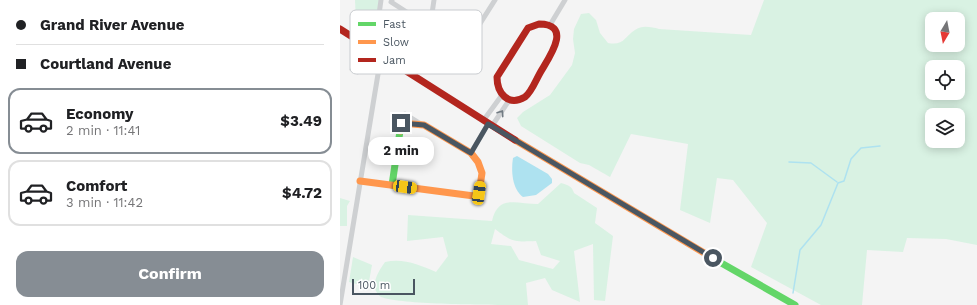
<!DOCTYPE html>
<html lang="en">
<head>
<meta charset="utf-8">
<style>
	:root { --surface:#fff; --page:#f6f6f6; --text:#202124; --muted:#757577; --line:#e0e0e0; --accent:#868d94 }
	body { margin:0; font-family:"Work Sans",sans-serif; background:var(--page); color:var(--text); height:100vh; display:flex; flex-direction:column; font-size:15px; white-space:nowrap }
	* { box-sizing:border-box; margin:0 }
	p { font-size:13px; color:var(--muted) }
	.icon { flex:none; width:22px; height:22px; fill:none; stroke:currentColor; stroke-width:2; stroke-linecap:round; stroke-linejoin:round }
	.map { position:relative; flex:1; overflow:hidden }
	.panel { display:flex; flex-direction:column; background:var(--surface); width:340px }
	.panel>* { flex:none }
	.guide { display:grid; align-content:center; height:88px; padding:0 16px; background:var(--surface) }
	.needle { width:26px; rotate:190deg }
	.controls { position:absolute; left:585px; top:12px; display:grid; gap:8px }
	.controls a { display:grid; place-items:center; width:40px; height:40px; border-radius:8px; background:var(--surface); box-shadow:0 2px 10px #0003; font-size:20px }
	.scale { position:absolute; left:12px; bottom:10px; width:63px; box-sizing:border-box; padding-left:4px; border:2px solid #4a5661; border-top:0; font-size:11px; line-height:14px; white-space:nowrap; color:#4a5661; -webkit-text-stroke:3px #fff; paint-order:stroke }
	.end { position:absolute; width:18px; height:18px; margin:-9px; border:5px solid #4a5661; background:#fff; box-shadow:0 0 0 2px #fff }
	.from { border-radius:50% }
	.bubble { position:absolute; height:28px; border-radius:12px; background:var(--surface); box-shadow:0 2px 10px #0003; font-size:13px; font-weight:700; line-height:28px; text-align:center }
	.car { position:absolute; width:12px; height:24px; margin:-12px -6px; border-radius:5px; box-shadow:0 0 3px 1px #0007; background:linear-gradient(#f5c518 24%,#345 0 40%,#f5c518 0 76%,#345 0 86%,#f5c518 0) }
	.guide b { display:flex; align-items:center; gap:14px; height:38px; font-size:15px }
	.guide b+b { border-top:1px solid var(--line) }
	.guide i { width:10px; height:10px; background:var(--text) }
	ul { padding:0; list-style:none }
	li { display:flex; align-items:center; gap:12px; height:66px; margin:0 8px 6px; padding:0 8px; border:2px solid var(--line); border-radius:12px }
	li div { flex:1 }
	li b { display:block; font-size:15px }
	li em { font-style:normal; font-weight:700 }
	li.current { border-color:var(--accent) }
	li>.icon { width:36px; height:36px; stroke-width:1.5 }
	.action { display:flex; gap:8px; margin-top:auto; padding:8px 16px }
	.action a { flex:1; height:46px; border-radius:12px; background:var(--accent); color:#fff; font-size:16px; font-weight:700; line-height:46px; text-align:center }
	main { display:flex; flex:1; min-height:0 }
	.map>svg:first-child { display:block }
</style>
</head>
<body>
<main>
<section class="panel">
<div class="guide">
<b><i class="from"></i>Grand River Avenue</b>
<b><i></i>Courtland Avenue</b>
</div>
<ul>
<li class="current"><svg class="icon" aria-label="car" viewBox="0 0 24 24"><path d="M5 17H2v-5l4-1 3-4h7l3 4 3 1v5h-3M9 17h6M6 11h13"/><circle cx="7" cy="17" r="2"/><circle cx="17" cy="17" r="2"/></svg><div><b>Economy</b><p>2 min · 11:41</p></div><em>$3.49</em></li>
<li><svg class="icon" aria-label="car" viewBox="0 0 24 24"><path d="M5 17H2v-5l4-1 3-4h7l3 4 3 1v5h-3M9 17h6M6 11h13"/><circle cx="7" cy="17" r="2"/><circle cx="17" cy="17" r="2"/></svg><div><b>Comfort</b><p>3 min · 11:42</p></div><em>$4.72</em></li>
</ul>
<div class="action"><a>Confirm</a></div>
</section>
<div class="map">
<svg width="637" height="305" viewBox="0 0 637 305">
	<rect width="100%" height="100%" fill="#f4f4f4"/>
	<g fill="#d9f2e3" fill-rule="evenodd">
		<polygon points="15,0 40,0 33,30 16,22"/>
		<path d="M 424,0 L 637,0 L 637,245 L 606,239 L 567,238 L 563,252 L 527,250 L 522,305 L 481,305 L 411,267 L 427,223 L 393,180 L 377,178 L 370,223 L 340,210 L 348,144 L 291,134 L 270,177 L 249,165 L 240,163 L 181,126 L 177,118 L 183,112 L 210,95 L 232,65 L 235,53 L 233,39 L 234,29 L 241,14 L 249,13 L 256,20 L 260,33 L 268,43 C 284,46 284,37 295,30 C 302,25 311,27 319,29 L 411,35 ZM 592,19 L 618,19 L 618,45 L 592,45 ZM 592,67 L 618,67 L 618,93 L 592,93 ZM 592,115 L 618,115 L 618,141 L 592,141 Z"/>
		<path d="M 221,183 C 228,185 232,186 234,193 L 257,208 L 255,223 L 273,236 L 265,301 L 254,300 L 253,244 L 234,251 L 240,302 L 212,290 L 205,278 L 186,283 L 188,305 C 160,305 61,305 41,297 C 28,287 38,272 45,262 C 64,258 79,265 96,272 L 108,256 L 103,237 L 67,241 L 68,215 L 152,221 C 158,194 177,204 198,204 ZM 155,229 C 172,242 174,242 196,241 L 201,255 L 220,261 L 213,269 L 179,260 L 171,246 L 151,244 Z"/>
		<polygon points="0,198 10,201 7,206 7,226 0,226"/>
		<polygon points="13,257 32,265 28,287 9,282"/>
	</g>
	<path fill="#aee2f0" d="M 177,156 L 208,174 L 212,179 L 212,183 L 196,195 L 183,197 C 172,189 171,171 173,158 Z"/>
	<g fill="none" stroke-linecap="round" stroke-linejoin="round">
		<g stroke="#aee2f0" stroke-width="1.5">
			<polyline points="449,162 471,163 497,182"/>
			<polyline points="453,293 460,250 481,225 498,183 504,181 511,159 521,148 540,146"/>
		</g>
	</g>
	<polygon fill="#ddddde" points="15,58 24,63 18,75 9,70"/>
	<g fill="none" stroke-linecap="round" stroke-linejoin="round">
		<g stroke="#ced0d2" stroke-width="5">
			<polyline points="52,0 51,2 124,49 155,0"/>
			<polyline points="210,25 225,0"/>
			<polyline points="90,27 94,0"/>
			<polyline points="34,51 41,0"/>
			<polyline points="143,121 162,95"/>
			<polyline points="61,123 62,115 65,114 81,124"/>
			<polyline points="152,126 170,99"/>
			<polyline points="131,153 148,124"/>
			<polyline points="0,305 39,68 44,57"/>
		</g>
		<g stroke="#63d668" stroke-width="7">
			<polyline points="52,185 60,131"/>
			<polyline points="376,260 455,305"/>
		</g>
		<g stroke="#ff974d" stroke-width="7">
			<polyline points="175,140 376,260"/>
			<polyline points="20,181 134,196 139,193 142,173 138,162 131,153 84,125 61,123 60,131"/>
		</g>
		<g stroke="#b3261e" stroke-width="7">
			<path d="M 199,24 C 234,24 208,59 200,73 C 196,80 191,93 185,97 C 168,107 157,93 157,77 L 188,28 Z"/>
			<polyline points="0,29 175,140"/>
		</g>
	</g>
	<defs><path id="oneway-chevron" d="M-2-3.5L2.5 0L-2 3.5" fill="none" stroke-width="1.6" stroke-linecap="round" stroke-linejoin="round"/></defs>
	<use stroke="#727b83" href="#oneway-chevron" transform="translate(161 113) rotate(-56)"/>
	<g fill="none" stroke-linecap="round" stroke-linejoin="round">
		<polyline stroke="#4a5661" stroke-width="5" points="61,123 84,125 131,153 148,124 373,258"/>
	</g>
	<rect x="10" y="10" width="132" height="64" rx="6" fill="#fff" stroke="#c9ccd0" stroke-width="1"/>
	<rect x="18" y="22" width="18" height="4" fill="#63d668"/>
	<rect x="18" y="40" width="18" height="4" fill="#ff974d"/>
	<rect x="18" y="58" width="18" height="4" fill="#b3261e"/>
	<g font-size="11" fill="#4a5661">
		<text x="43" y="28">Fast</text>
		<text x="43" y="46">Slow</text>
		<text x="43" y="64">Jam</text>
	</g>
</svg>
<div class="controls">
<a><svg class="needle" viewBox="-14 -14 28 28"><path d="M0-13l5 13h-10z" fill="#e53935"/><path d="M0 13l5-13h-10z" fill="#757577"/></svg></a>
<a><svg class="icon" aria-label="locate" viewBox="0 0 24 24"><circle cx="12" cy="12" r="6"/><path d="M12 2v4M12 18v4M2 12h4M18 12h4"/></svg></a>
<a><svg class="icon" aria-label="layers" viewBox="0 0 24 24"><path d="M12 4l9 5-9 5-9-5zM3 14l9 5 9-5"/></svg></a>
</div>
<div class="scale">100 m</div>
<i class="end from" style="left:373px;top:258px"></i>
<i class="end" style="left:61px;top:123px"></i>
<div class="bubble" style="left:28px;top:137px;width:66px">2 min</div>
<i class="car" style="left:65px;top:187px;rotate:98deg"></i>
<i class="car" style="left:139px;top:193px;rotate:8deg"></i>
</div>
</main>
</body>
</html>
